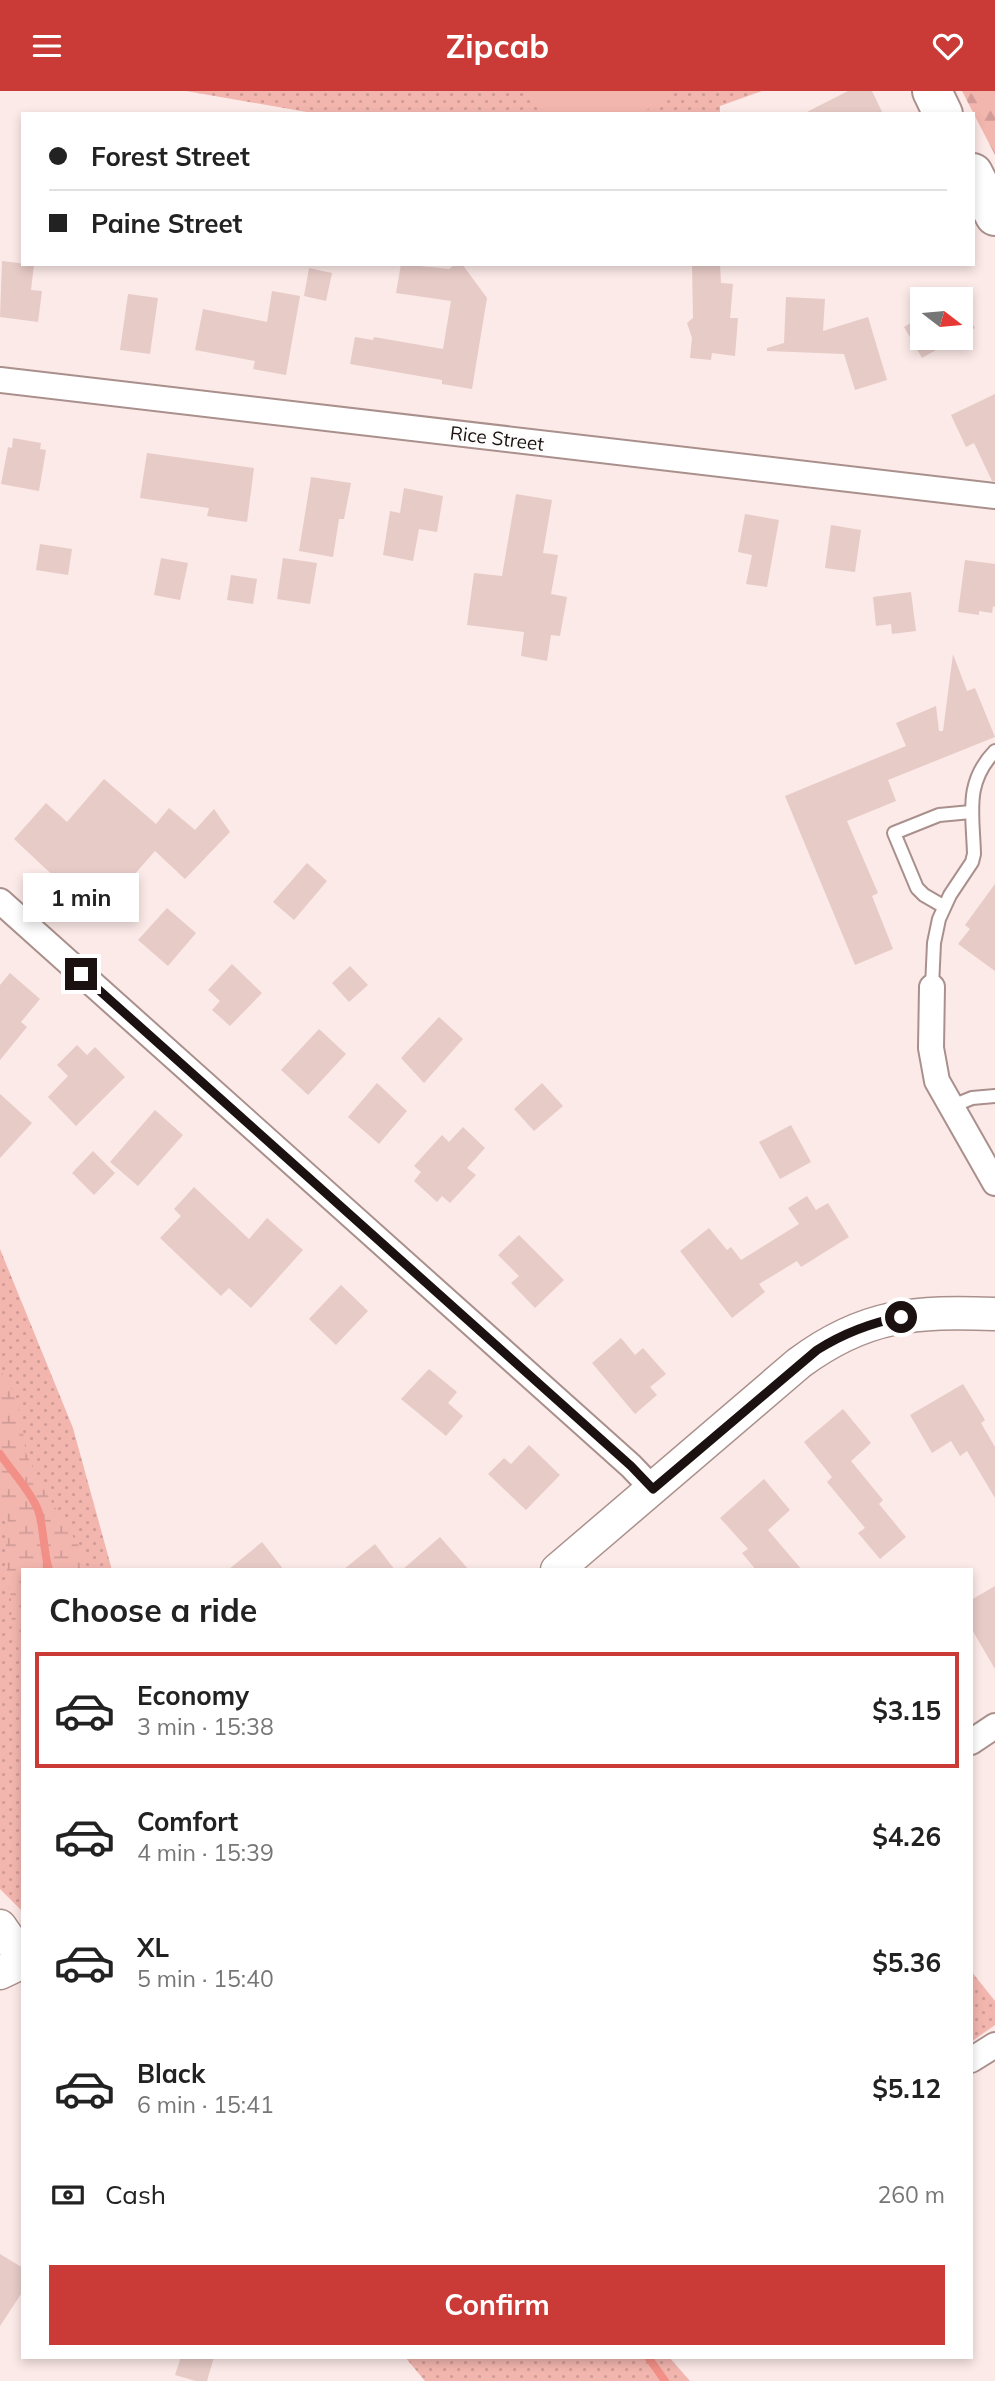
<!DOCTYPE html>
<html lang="en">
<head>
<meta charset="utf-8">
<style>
	:root { --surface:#fff; --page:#f6f6f6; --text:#222; --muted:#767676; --line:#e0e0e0; --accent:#ca3b38 }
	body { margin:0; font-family:Mulish,sans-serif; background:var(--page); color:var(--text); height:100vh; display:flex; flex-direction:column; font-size:26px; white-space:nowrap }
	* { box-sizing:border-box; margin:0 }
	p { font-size:23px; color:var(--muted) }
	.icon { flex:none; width:38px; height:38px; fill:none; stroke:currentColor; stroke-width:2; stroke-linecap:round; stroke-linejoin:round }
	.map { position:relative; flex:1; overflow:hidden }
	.sheet { position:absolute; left:21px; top:1477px; width:952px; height:791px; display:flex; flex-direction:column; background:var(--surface); border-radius:0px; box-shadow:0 4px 10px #0003 }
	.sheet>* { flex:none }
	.guide { position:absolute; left:21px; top:21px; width:954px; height:154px; border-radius:0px; box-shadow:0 4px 10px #0003; display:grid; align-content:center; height:154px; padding:0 28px; background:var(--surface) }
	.needle { width:46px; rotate:106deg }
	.fabs { position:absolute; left:910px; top:196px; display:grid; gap:14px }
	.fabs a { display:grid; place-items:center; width:63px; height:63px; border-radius:0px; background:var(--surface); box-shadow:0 4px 10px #0003; font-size:35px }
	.end { position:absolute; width:32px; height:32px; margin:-16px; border:9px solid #1b1110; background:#fff; box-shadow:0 0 0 4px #fff }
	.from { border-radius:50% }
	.bubble { position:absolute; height:49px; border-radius:0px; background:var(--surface); box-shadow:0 4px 10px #0003; font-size:23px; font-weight:700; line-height:49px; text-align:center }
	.guide b { display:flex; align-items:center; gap:24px; height:66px; font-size:26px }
	.guide b+b { border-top:2px solid var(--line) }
	.guide i { width:18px; height:18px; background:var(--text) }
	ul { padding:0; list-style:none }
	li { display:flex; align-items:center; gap:21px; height:116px; margin:0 14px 10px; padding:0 14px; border:4px solid transparent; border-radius:0px }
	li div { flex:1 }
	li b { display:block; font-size:26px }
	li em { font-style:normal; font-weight:700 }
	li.active { border-color:var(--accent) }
	li>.icon { width:63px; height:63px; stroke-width:1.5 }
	h2 { padding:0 28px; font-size:32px; line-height:84px }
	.pay { display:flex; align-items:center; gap:18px; height:77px; padding:0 28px; font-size:26px }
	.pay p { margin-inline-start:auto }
	.action { display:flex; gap:14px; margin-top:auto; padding:14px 28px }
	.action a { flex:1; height:80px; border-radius:0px; background:var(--accent); color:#fff; font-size:28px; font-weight:700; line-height:80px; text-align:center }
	header { display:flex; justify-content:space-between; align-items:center; height:91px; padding:0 28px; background:var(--accent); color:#fff; font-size:32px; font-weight:700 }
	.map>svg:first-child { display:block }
</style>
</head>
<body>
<header><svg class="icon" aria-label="menu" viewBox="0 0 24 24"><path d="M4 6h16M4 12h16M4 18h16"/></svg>Zipcab<svg class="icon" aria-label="heart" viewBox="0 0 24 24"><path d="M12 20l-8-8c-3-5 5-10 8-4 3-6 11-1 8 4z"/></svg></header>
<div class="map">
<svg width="995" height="2290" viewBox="0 0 995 2290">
	<defs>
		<pattern id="grass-dots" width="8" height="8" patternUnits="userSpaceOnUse" patternTransform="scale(1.75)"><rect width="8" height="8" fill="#f3b6af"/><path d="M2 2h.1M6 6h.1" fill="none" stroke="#d09b96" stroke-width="1.8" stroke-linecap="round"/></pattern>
		<pattern id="forest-firs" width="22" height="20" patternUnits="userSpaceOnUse" patternTransform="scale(1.75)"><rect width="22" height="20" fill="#f3b6af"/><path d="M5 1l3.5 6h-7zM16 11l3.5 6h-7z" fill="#d09b96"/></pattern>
		<pattern id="wetland-marsh" width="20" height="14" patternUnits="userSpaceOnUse" patternTransform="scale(1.75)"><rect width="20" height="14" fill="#f3b6af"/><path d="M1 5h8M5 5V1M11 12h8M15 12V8" fill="none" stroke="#d09b96"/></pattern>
	</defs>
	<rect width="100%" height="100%" fill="#fceae8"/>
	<g fill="url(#grass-dots)">
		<polygon points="186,0 762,0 720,15 720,23 318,23"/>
		<polygon points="0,1158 73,1337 112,1479 23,1479 23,1821 0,1798"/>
		<polygon points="971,1880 995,1910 995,1934 971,1951"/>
		<polygon points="405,2266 669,2266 690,2290 425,2290"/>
	</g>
	<polygon fill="url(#forest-firs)" points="962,0 995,0 995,64"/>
	<polygon fill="url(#wetland-marsh)" points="0,1280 9,1290 21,1327 26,1362 40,1392 83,1462 84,1479 23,1479 23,1569 12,1541 11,1507 5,1465 8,1430 0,1418"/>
	<polygon fill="#f3b6af" points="529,0 678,0 640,23 544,23"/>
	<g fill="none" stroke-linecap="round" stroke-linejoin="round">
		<g stroke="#f29087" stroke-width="8">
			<path d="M 0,1363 C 12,1381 30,1399 38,1419 C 44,1435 43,1460 49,1479"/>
			<polyline points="648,2266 665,2290"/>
		</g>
	</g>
	<g fill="#e7cbc7">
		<polygon points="848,0 872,0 883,23 803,23"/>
		<polygon points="2,170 34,174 31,199 42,200 38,231 0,226"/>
		<polygon points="401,173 449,178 455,173 462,173 487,207 472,298 442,293 442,289 350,273 355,246 373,249 374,246 443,258 451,210 396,202"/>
		<polygon points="692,173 720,173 721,192 733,193 730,227 738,227 735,265 712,262 711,269 690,267 692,247 687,232 693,227"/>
		<polygon points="309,177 332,182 326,210 304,205"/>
		<polygon points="272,200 300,205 286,284 253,278 255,270 195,259 203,218 267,231"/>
		<polygon points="128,203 158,207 150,263 120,259"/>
		<polygon points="786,206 825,208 823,240 868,226 887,289 855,299 844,263 767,260 767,257 784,252"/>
		<polygon points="961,212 975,237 961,245"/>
		<polygon points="922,225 922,247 957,247 922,267 904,236"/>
		<polygon points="995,303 995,390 992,390 974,352 966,356 951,324"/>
		<polygon points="13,347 41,352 40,358 46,359 39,400 1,393 8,356 12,357"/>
		<polygon points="147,362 254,377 247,431 207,425 209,417 140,407"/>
		<polygon points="311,386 351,392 344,428 339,428 333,466 299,460"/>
		<polygon points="404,397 443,405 437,441 419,438 413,470 383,464 390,420 400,422"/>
		<polygon points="516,403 552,409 543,462 558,464 551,503 567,506 560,545 551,544 547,570 521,565 524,541 467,534 474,482 502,485"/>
		<polygon points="745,423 779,429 767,496 746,493 752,464 738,461"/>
		<polygon points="831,434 861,439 855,481 825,477"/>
		<polygon points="40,453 72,458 68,484 36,479"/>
		<polygon points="161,467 188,472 180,509 154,504"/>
		<polygon points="283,467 317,472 310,513 277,508"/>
		<polygon points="965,469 995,473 995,516 993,515 992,522 979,520 979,524 958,521"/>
		<polygon points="231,484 257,488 253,513 227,509"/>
		<polygon points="911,501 916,540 892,543 891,533 876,535 873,506"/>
		<polygon points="953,563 967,600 975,597 995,646 888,689 896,710 847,730 878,802 872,805 893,858 855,874 785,705 906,655 896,632 936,615 939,640 943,640"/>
		<polygon points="104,688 156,733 169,717 195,739 214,718 230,741 185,788 155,760 103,819 99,815 93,822 14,748 46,712 67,731"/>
		<polygon points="307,772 327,790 294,829 273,811"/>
		<polygon points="995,793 995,880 958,853 970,838 965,834"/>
		<polygon points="167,817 196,842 168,875 138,849"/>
		<polygon points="232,873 262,902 230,935 212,919 220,910 208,899"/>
		<polygon points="350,875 368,894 349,911 332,892"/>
		<polygon points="10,882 40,908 21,931 27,936 0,969 0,894"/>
		<polygon points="439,926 463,948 424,992 401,967"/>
		<polygon points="319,938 346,963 308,1004 281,979"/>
		<polygon points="77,954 87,964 95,956 125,986 76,1035 48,1006 68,985 57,974"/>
		<polygon points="377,992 407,1020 379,1053 348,1026"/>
		<polygon points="542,992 563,1015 534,1040 514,1018"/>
		<polygon points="0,1003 32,1032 0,1067"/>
		<polygon points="155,1019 183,1044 138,1095 110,1071"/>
		<polygon points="791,1034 811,1071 780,1088 759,1051"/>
		<polygon points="463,1036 485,1057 467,1077 476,1084 450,1112 442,1105 437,1111 414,1090 421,1081 414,1075 442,1044 449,1051"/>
		<polygon points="93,1060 115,1082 94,1104 72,1082"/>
		<polygon points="194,1096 249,1148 267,1127 303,1159 251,1217 229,1197 221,1205 160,1147 181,1125 174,1118"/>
		<polygon points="807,1105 816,1119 828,1112 849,1146 801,1176 797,1170 759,1193 765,1201 732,1227 680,1160 709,1137 727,1159 731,1156 741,1169 799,1133 788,1117"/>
		<polygon points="519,1144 564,1189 535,1217 511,1192 519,1185 498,1164"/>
		<polygon points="341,1194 368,1220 336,1254 309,1228"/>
		<polygon points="621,1247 635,1264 643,1257 666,1283 650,1296 657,1304 635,1323 592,1272"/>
		<polygon points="429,1278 457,1301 448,1312 463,1325 446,1345 401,1308"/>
		<polygon points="963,1293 985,1329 981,1332 995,1356 995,1407 967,1360 960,1365 951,1350 932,1362 910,1324"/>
		<polygon points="843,1318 871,1352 851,1370 883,1409 879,1413 906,1446 880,1468 858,1442 865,1437 827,1391 832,1386 804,1351"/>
		<polygon points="529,1354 560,1384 526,1419 488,1383 504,1367 511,1373"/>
		<polygon points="764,1388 790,1419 768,1439 802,1479 756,1479 742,1462 748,1458 720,1427"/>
		<polygon points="440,1446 469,1479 402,1479"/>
		<polygon points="262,1451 284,1479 228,1479"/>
		<polygon points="375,1453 395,1479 343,1479"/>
		<polygon points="995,1495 995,1578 971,1537 971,1509"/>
		<polygon points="0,2163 23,2177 23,2200 0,2235"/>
		<polygon points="181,2266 214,2266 207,2290 196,2290 175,2284"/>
	</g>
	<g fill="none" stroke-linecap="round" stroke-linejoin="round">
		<g stroke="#aa908c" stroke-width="16">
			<g id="service">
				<polyline points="943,815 924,804 917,797 894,742 939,724 971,721"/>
				<path d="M 932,896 L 934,852 L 939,828 L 950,804 L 972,771 L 974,763 C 973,723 964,692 995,660"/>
				<polyline points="950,1016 972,1007 995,1005"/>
			</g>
		</g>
		<g stroke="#aa908c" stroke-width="28">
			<g id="minor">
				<polyline points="0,289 995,405"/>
				<polyline points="0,810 631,1375 653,1398"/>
				<polyline points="932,896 931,957 937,990 995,1092"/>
				<polyline points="971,1651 995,1635"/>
				<polyline points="971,1969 995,1954"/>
			</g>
		</g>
		<g stroke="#aa908c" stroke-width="35">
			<g id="tertiary">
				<path d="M 557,1479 L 799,1272 C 865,1223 916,1220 995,1223"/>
				<polyline points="0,1835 23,1868"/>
				<polyline points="0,1882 23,1871"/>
			</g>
		</g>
		<g stroke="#aa908c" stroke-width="42">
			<g id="primary">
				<polyline points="932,0 943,23"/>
				<polyline points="973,82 995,125"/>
			</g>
		</g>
		<use href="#service" stroke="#fff" stroke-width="12"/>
		<use href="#minor" stroke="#fff" stroke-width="24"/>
		<use href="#tertiary" stroke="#fff" stroke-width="32"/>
		<use href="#primary" stroke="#fff" stroke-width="38"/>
	</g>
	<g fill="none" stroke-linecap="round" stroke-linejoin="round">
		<path stroke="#1b1110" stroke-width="9" d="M 81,883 L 631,1375 L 653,1398 L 817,1259 C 844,1242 870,1232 901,1226"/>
	</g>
	<g text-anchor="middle" stroke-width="7" stroke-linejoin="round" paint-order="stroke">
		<g font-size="19" fill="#1b1110" stroke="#fcfcfc">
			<text transform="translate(497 347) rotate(7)" y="7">Rice Street</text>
		</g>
	</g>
</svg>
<div class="fabs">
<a><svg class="needle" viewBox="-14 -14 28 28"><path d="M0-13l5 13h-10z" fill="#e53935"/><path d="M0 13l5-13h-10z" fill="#767676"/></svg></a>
</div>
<i class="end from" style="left:901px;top:1226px"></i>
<i class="end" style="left:81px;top:883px"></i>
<div class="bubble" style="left:23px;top:782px;width:116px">1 min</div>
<div class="guide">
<b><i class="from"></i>Forest Street</b>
<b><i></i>Paine Street</b>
</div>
<section class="sheet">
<h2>Choose a ride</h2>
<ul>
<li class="active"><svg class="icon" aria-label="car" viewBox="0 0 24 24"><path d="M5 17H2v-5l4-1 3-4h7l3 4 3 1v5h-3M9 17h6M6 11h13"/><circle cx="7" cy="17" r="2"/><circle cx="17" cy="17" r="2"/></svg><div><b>Economy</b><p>3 min · 15:38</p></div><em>$3.15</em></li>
<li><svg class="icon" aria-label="car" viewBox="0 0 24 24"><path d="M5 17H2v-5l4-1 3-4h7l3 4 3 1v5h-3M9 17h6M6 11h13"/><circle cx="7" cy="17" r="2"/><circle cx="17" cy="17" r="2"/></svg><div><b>Comfort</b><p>4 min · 15:39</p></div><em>$4.26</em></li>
<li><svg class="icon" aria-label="car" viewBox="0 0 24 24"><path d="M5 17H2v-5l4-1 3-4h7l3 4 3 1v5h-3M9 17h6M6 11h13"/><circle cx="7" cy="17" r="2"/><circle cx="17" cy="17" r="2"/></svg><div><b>XL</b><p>5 min · 15:40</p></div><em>$5.36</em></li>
<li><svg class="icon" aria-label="car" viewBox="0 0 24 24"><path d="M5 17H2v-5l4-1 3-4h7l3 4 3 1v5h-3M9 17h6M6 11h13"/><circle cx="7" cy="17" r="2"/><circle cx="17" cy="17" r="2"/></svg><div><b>Black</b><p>6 min · 15:41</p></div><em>$5.12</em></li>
</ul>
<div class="pay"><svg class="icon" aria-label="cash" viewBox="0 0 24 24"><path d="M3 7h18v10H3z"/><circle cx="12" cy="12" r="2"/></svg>Cash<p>260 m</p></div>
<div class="action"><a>Confirm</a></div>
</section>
</div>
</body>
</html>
